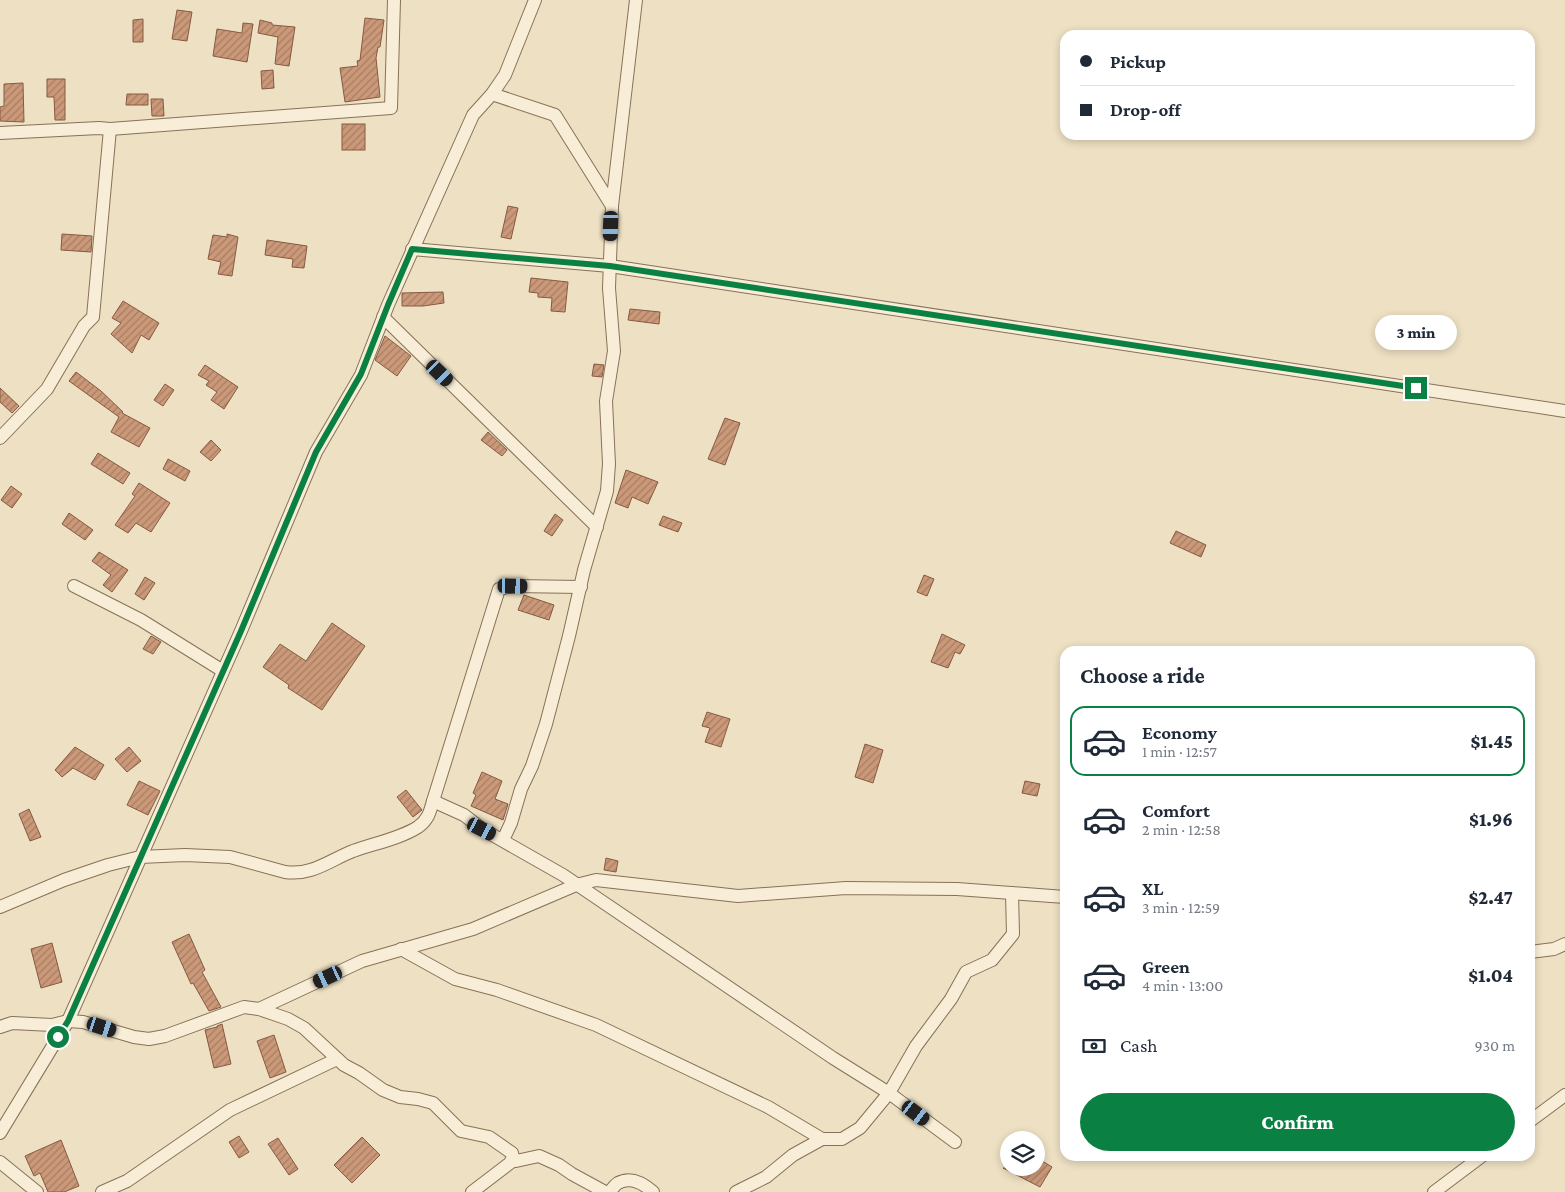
<!DOCTYPE html>
<html lang="en">
<head>
<meta charset="utf-8">
<style>
	:root { --surface:#fff; --page:#f6f6f7; --text:#1f2937; --muted:#747a83; --line:#e0e1e3; --accent:#0b8043 }
	body { margin:0; font-family:"Crimson Pro",serif; background:var(--page); color:var(--text); height:100vh; display:flex; flex-direction:column; font-size:19px; white-space:nowrap }
	* { box-sizing:border-box; margin:0 }
	p { font-size:16px; color:var(--muted) }
	.icon { flex:none; width:28px; height:28px; fill:none; stroke:currentColor; stroke-width:2; stroke-linecap:round; stroke-linejoin:round }
	.map { position:relative; flex:1; overflow:hidden }
	.sheet { position:absolute; left:1060px; top:646px; width:475px; height:515px; display:flex; flex-direction:column; background:var(--surface); border-radius:15px; box-shadow:0 2px 8px #0003 }
	.sheet>* { flex:none }
	.top-card { position:absolute; left:1060px; top:30px; width:475px; height:110px; border-radius:15px; box-shadow:0 2px 8px #0003; display:grid; align-content:center; height:110px; padding:0 20px; background:var(--surface) }
	.buttons { position:absolute; left:1000px; top:1131px; display:grid; gap:10px }
	.buttons a { display:grid; place-items:center; width:45px; height:45px; border-radius:50%; background:var(--surface); box-shadow:0 2px 8px #0003; font-size:25px }
	.end { position:absolute; width:22px; height:22px; margin:-11px; border:6px solid #0b8043; background:#fff; box-shadow:0 0 0 2px #fff }
	.from { border-radius:50% }
	.bubble { position:absolute; height:35px; border-radius:18px; background:var(--surface); box-shadow:0 2px 8px #0003; font-size:16px; font-weight:800; line-height:35px; text-align:center }
	.car { position:absolute; width:15px; height:30px; margin:-15px -8px; border-radius:6px; box-shadow:0 0 4px 1px #0007; background:linear-gradient(#222 24%,#8ab4d8 0 40%,#222 0 76%,#8ab4d8 0 86%,#222 0) }
	.top-card b { display:flex; align-items:center; gap:18px; height:48px; font-size:19px }
	.top-card b+b { border-top:1px solid var(--line) }
	.top-card i { width:12px; height:12px; background:var(--text) }
	ul { padding:0; list-style:none }
	li { display:flex; align-items:center; gap:15px; height:70px; margin:0 10px 8px; padding:0 10px; border:2px solid transparent; border-radius:15px }
	li div { flex:1 }
	li b { display:block; font-size:19px }
	li em { font-style:normal; font-weight:800 }
	li.current { border-color:var(--accent) }
	li>.icon { width:45px; height:45px; stroke-width:1.5 }
	h2 { padding:0 20px; font-size:22px; line-height:60px }
	.pay { display:flex; align-items:center; gap:12px; height:55px; padding:0 20px; font-size:19px }
	.pay p { margin-inline-start:auto }
	.action { display:flex; gap:10px; margin-top:auto; padding:10px 20px }
	.action a { flex:1; height:58px; border-radius:30px; background:var(--accent); color:#fff; font-size:20px; font-weight:800; line-height:58px; text-align:center }
	.map>svg:first-child { display:block }
</style>
</head>
<body>
<div class="map">
<svg width="1565" height="1192" viewBox="0 0 1565 1192">
	<defs>
		<pattern id="building-hatch" width="6" height="6" patternUnits="userSpaceOnUse" patternTransform="scale(1.25)"><rect width="6" height="6" fill="#cb9979"/><path d="M-1 1l2-2M0 6l6-6M5 7l2-2" fill="none" stroke="#a67d63"/></pattern>
	</defs>
	<rect width="100%" height="100%" fill="#ede0c3"/>
	<g fill="url(#building-hatch)" stroke="#865a40">
		<polygon points="177,10 192,12 187,41 172,39"/>
		<polygon points="365,18 384,20 380,47 378,47 376,58 380,97 345,102 340,68 358,66 357,61 360,60"/>
		<polygon points="143,19 143,42 133,42 133,20"/>
		<polygon points="260,20 272,23 272,25 295,27 289,66 275,64 278,37 258,33"/>
		<polygon points="243,23 253,24 247,62 213,56 217,29 242,33"/>
		<polygon points="273,70 274,88 262,89 261,71"/>
		<polygon points="47,79 65,79 65,120 55,120 54,97 47,97"/>
		<polygon points="23,83 24,122 0,121 0,107 4,106 4,84"/>
		<polygon points="127,94 148,94 148,105 126,105"/>
		<polygon points="151,99 163,99 164,116 152,116"/>
		<rect x="342" y="124" width="23" height="26"/>
		<polygon points="508,206 518,208 511,239 501,237"/>
		<polygon points="62,234 92,236 91,252 61,250"/>
		<polygon points="227,234 238,237 232,276 218,274 221,262 208,259 213,235 227,237"/>
		<polygon points="267,240 307,246 304,268 292,267 293,259 265,255"/>
		<polygon points="531,278 568,282 565,312 551,311 552,298 538,297 538,293 529,292"/>
		<polygon points="443,292 444,303 423,306 402,306 402,293"/>
		<polygon points="123,301 159,323 149,340 141,335 132,353 111,334 121,323 112,318"/>
		<polygon points="630,309 660,312 659,324 628,320"/>
		<polygon points="385,336 411,356 397,376 375,360"/>
		<polygon points="594,364 604,365 602,377 592,376"/>
		<polygon points="205,365 238,387 224,409 211,400 217,392 206,385 209,381 198,375"/>
		<polygon points="76,372 101,391 123,412 122,413 150,428 139,447 111,432 119,417 69,381"/>
		<polygon points="165,384 174,390 163,406 154,400"/>
		<polygon points="0,388 19,406 12,413 0,402"/>
		<polygon points="725,418 740,423 725,465 708,459"/>
		<polygon points="488,432 507,450 502,456 481,440"/>
		<polygon points="211,440 221,450 211,461 200,452"/>
		<polygon points="98,453 130,473 123,484 91,464"/>
		<polygon points="168,459 190,471 185,481 163,469"/>
		<polygon points="626,470 658,482 648,504 632,497 628,508 615,503"/>
		<polygon points="139,483 170,503 151,532 136,523 128,533 115,525 135,496 132,494"/>
		<polygon points="11,486 22,494 12,508 1,500"/>
		<polygon points="69,513 93,530 85,540 62,524"/>
		<polygon points="555,514 563,520 552,536 544,531"/>
		<polygon points="663,516 682,523 678,532 659,525"/>
		<polygon points="1176,531 1206,545 1201,557 1170,543"/>
		<polygon points="99,552 128,570 112,592 103,585 111,575 92,561"/>
		<polygon points="924,575 934,579 927,596 917,592"/>
		<polygon points="145,577 155,583 144,600 135,594"/>
		<polygon points="524,595 554,605 549,620 518,610"/>
		<polygon points="332,623 365,646 322,710 288,688 289,685 263,667 280,644 306,661"/>
		<polygon points="942,634 965,645 960,654 955,652 948,668 931,662"/>
		<polygon points="151,636 161,642 153,654 143,649"/>
		<polygon points="707,712 730,719 721,747 705,742 710,728 702,726"/>
		<polygon points="865,744 883,750 873,783 855,777"/>
		<polygon points="75,747 104,765 95,780 73,768 62,777 55,770"/>
		<polygon points="129,747 141,761 127,772 115,759"/>
		<polygon points="482,772 502,781 495,799 508,804 503,820 471,806 476,795 473,793"/>
		<polygon points="139,781 160,791 148,815 127,805"/>
		<polygon points="1025,781 1040,784 1037,796 1022,793"/>
		<polygon points="406,790 422,810 413,817 397,797"/>
		<polygon points="29,809 41,837 30,841 19,814"/>
		<polygon points="606,858 618,861 616,872 604,870"/>
		<polygon points="189,934 205,970 202,972 221,1007 209,1011 193,983 191,984 172,942"/>
		<polygon points="52,943 62,982 41,988 31,949"/>
		<polygon points="222,1024 231,1064 214,1068 205,1030 217,1027 217,1026"/>
		<polygon points="274,1035 286,1072 270,1078 257,1041"/>
		<polygon points="239,1136 249,1152 239,1158 229,1142"/>
		<polygon points="362,1137 380,1155 352,1183 334,1165"/>
		<polygon points="278,1138 298,1169 289,1175 268,1144"/>
		<polygon points="61,1140 79,1186 64,1192 48,1192 40,1173 34,1176 25,1156"/>
		<polygon points="1039,1159 1052,1167 1040,1187 1003,1168 1036,1168"/>
	</g>
	<g fill="none" stroke-linecap="round" stroke-linejoin="round">
		<g stroke="#87715a" stroke-width="14">
			<g id="street">
				<polyline points="492,94 555,115 612,206"/>
				<polyline points="0,133 99,128 110,129 391,108 394,0"/>
				<polyline points="412,249 610,266 1565,411"/>
				<polyline points="383,317 597,527"/>
				<polyline points="0,438 47,389 84,326 93,317 110,129"/>
				<polyline points="74,586 141,620 223,671"/>
				<polyline points="433,801 499,589 513,586 581,587"/>
				<polyline points="503,840 511,823 521,789 532,766 546,724 569,636 584,570 607,491 609,464 606,401 614,351 609,288 612,206 636,0"/>
				<path d="M 0,907 L 64,880 L 108,865 L 140,857 L 185,855 L 230,857 L 285,872 C 312,876 330,860 353,851 C 375,843 399,839 418,827 C 428,820 430,812 433,801 L 464,815 L 482,829 L 563,875 L 833,1058 L 889,1093 L 955,1142"/>
				<polyline points="401,949 455,979 497,990 596,1025 768,1107 822,1139 842,1139 860,1128 889,1093 916,1046 951,999 966,972 992,960 1013,934 1012,893"/>
				<polyline points="1530,952 1554,949 1565,944"/>
				<polyline points="259,1009 362,961 473,929 576,885 596,880 738,896 846,888 957,889 1065,897"/>
				<polyline points="0,1027 12,1023 52,1025 68,1021 83,1022 134,1037 149,1039 165,1036 244,1007 259,1009 288,1019 304,1028 344,1065 359,1073 383,1090 400,1097 418,1099 433,1103 461,1131 489,1137 512,1153 513,1157 510,1163 472,1192"/>
				<polyline points="1530,1121 1565,1095"/>
				<polyline points="0,1133 68,1021 241,631 316,452 361,375 388,305 473,115 492,94 505,75 535,0"/>
				<polyline points="513,1157 516,1161 539,1156 559,1165 572,1174 605,1192"/>
				<polyline points="0,1162 37,1192"/>
				<polyline points="102,1192 127,1181 230,1110 337,1059"/>
				<path d="M 610,1192 C 612,1189 615,1185 618,1183 C 631,1176 644,1184 653,1192"/>
				<polyline points="736,1192 766,1177 793,1155 822,1139"/>
				<polyline points="1434,1192 1482,1156"/>
			</g>
		</g>
		<use href="#street" stroke="#f8edd6" stroke-width="12"/>
	</g>
	<g fill="none" stroke-linecap="round" stroke-linejoin="round">
		<polyline stroke="#0b8043" stroke-width="6" points="58,1037 68,1021 241,631 316,452 361,374 388,305 412,249 610,266 1416,388"/>
	</g>
</svg>
<div class="buttons">
<a><svg class="icon" aria-label="layers" viewBox="0 0 24 24"><path d="M12 4l9 5-9 5-9-5zM3 14l9 5 9-5"/></svg></a>
</div>
<i class="end from" style="left:58px;top:1037px"></i>
<i class="end" style="left:1416px;top:388px"></i>
<div class="bubble" style="left:1375px;top:315px;width:82px">3 min</div>
<i class="car" style="left:611px;top:226px;rotate:182deg"></i>
<i class="car" style="left:440px;top:373px;rotate:134deg"></i>
<i class="car" style="left:513px;top:586px;rotate:91deg"></i>
<i class="car" style="left:482px;top:829px;rotate:117deg"></i>
<i class="car" style="left:328px;top:977px;rotate:245deg"></i>
<i class="car" style="left:102px;top:1027px;rotate:108deg"></i>
<i class="car" style="left:916px;top:1113px;rotate:127deg"></i>
<div class="top-card">
<b><i class="from"></i>Pickup</b>
<b><i></i>Drop-off</b>
</div>
<section class="sheet">
<h2>Choose a ride</h2>
<ul>
<li class="current"><svg class="icon" aria-label="car" viewBox="0 0 24 24"><path d="M5 17H2v-5l4-1 3-4h7l3 4 3 1v5h-3M9 17h6M6 11h13"/><circle cx="7" cy="17" r="2"/><circle cx="17" cy="17" r="2"/></svg><div><b>Economy</b><p>1 min · 12:57</p></div><em>$1.45</em></li>
<li><svg class="icon" aria-label="car" viewBox="0 0 24 24"><path d="M5 17H2v-5l4-1 3-4h7l3 4 3 1v5h-3M9 17h6M6 11h13"/><circle cx="7" cy="17" r="2"/><circle cx="17" cy="17" r="2"/></svg><div><b>Comfort</b><p>2 min · 12:58</p></div><em>$1.96</em></li>
<li><svg class="icon" aria-label="car" viewBox="0 0 24 24"><path d="M5 17H2v-5l4-1 3-4h7l3 4 3 1v5h-3M9 17h6M6 11h13"/><circle cx="7" cy="17" r="2"/><circle cx="17" cy="17" r="2"/></svg><div><b>XL</b><p>3 min · 12:59</p></div><em>$2.47</em></li>
<li><svg class="icon" aria-label="car" viewBox="0 0 24 24"><path d="M5 17H2v-5l4-1 3-4h7l3 4 3 1v5h-3M9 17h6M6 11h13"/><circle cx="7" cy="17" r="2"/><circle cx="17" cy="17" r="2"/></svg><div><b>Green</b><p>4 min · 13:00</p></div><em>$1.04</em></li>
</ul>
<div class="pay"><svg class="icon" aria-label="cash" viewBox="0 0 24 24"><path d="M3 7h18v10H3z"/><circle cx="12" cy="12" r="2"/></svg>Cash<p>930 m</p></div>
<div class="action"><a>Confirm</a></div>
</section>
</div>
</body>
</html>
